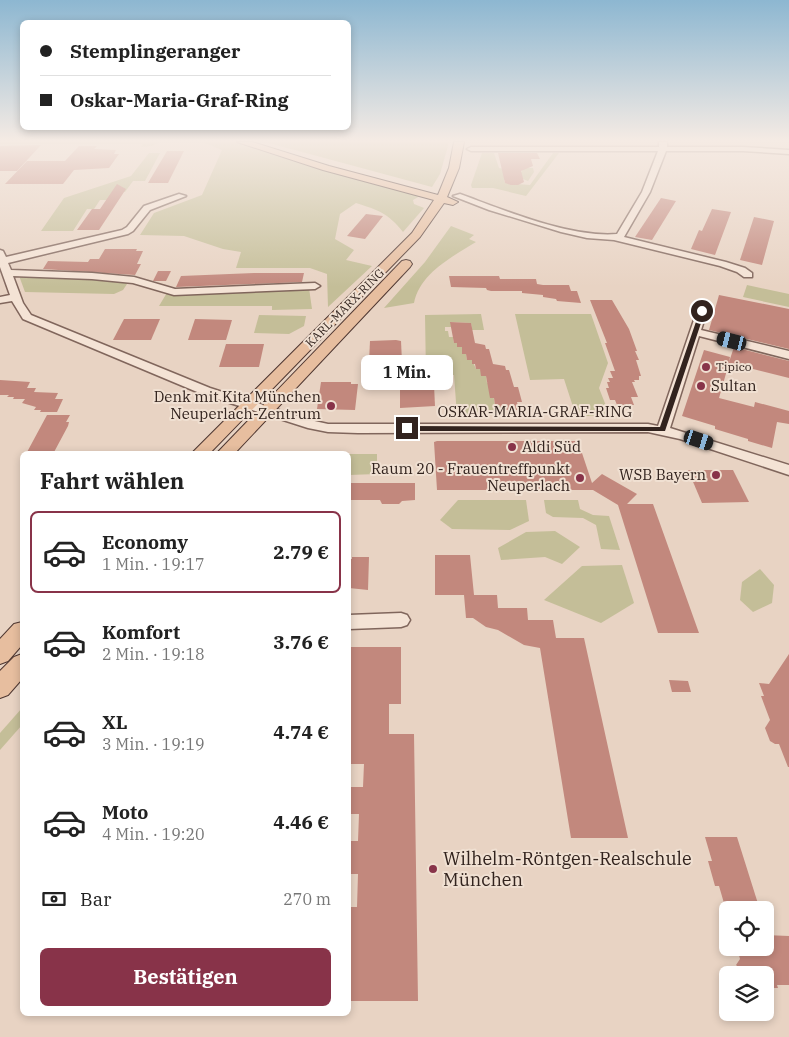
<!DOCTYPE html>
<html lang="de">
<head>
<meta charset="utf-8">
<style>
	:root { --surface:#fff; --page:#f2f2f2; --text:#222; --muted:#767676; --line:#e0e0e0; --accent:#883349 }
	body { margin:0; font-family:"IBM Plex Serif",serif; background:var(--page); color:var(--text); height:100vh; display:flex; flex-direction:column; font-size:19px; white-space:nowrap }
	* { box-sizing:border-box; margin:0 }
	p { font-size:16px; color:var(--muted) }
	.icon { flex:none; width:28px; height:28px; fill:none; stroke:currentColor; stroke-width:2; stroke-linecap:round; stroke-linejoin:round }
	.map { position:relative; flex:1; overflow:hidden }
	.drawer { position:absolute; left:20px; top:451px; width:331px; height:565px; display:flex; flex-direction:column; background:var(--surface); border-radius:8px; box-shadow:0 2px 8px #0003 }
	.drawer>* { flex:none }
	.hud { position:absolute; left:20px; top:20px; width:331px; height:110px; border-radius:8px; box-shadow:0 2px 8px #0003; display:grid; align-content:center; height:110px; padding:0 20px; background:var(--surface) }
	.fabs { position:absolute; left:719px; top:901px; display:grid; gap:10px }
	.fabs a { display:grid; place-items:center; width:55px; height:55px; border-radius:8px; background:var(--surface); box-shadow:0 2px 8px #0003; font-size:25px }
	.end { position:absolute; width:22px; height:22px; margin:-11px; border:6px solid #32231e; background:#fff; box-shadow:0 0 0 2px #fff }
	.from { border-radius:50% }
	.bubble { position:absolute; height:35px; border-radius:8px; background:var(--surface); box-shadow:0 2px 8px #0003; font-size:16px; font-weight:800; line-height:35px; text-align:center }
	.car { position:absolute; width:15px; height:30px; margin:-15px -8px; border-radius:6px; box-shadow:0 0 4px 1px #0007; background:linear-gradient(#222 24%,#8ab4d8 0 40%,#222 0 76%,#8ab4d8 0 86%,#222 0) }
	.hud b { display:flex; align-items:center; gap:18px; height:48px; font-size:19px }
	.hud b+b { border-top:1px solid var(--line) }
	.hud i { width:12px; height:12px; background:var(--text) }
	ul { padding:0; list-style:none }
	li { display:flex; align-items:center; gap:15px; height:82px; margin:0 10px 8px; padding:0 10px; border:2px solid transparent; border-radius:8px }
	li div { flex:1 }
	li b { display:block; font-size:19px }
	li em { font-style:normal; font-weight:800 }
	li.on { border-color:var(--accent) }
	li>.icon { width:45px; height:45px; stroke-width:1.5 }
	h2 { padding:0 20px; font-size:22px; line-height:60px }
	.pay { display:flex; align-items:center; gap:12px; height:55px; padding:0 20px; font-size:19px }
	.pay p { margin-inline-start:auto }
	.action { display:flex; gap:10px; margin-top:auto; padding:10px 20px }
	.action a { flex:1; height:58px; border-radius:8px; background:var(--accent); color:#fff; font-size:20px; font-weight:800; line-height:58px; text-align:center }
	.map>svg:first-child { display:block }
</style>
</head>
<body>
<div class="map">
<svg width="789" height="1037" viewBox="0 0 789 1037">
	<rect width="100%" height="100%" fill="#e8d3c3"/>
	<g fill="#c4be98">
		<polygon points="0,142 160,142 152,146 141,147 142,144 0,144"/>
		<path d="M 202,142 L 235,142 L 277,156 L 420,196 L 413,200 L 414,204 L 424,208 L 403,232 C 388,213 378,210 356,203 L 340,214 L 335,239 L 354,250 L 346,260 L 372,266 L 328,307 L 327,274 L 310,268 L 236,268 L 241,252 L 223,249 L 184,236 L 140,235 L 154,213 L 202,195 L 222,150 Z"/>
		<polygon points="265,142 448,142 448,146 440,174 432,187"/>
		<polygon points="149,153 160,153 145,181 133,181 125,192 114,192 108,200 100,200 94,209 87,209 73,231 41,231 64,198 131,176"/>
		<polygon points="482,153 494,153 499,168 521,172 524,168 533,168 534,172 528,181 523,179 504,180 505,183 530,185 553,153 559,153 526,196 493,188 472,188 471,185"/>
		<path d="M 451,226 L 474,235 L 469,239 L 476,242 C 452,257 420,273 414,303 L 384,308 L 425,262 Z"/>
		<polygon points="18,273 131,278 123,290 114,294 25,292"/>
		<polygon points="747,285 789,294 789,307 743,297"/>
		<polygon points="309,288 312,309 272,310 272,306 159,306 168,291"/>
		<polygon points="481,314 484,330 472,330 471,323 451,322 451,327 445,327 445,331 448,331 449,337 453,337 454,343 457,343 457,347 462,347 462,354 466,354 467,360 472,360 476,369 480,369 486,376 487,383 491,383 495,405 500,405 502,415 457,416 454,375 426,375 425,315"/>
		<polygon points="515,314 591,314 608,363 599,388 610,416 576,416 564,379 530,380"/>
		<polygon points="259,315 306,316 304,326 289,334 254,333"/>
		<polygon points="349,454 377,454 377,474 349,475"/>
		<polygon points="458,500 526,500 529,521 510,530 452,529 440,520"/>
		<polygon points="544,500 578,500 580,509 593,515 609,516 620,550 601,549 596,525 583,518 553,517 546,513"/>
		<polygon points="555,531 580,547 562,564 545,557 501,560 498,548 526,532"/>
		<polygon points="622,565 634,603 601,623 544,600 582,566"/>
		<polygon points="760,569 774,585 772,603 753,612 740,600 742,582"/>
		<polygon points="22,708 22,725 0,750 0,733"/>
	</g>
	<g fill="#c2887d">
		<polygon points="41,145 17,171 0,171 0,146"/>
		<polygon points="79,146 97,146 94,149 116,150 114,154 119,154 109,168 74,170 63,184 5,184 27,161 65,161"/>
		<polygon points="167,151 184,151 168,183 148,183"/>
		<polygon points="498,153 537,153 540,159 531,159 533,166 521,171 524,182 518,185 511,185 505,183"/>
		<polygon points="117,184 126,189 99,230 77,230 92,209 100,209"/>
		<polygon points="661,198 676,201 652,240 635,237"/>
		<polygon points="712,209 731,212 715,255 691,249 699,230 702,231"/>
		<polygon points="366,214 383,216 365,239 347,236"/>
		<polygon points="754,217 774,221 762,265 740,260"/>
		<polygon points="105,249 137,249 136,251 143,251 137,264 141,264 135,275 43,269 48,261 88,262 90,259 99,259"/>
		<polygon points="158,271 171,271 166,281 153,281"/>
		<polygon points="254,273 304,273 302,282 176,287 181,276"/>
		<polygon points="449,276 499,276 500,279 536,279 537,284 543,285 569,285 571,291 577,291 581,303 557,301 556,299 543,297 543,295 522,293 522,291 491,291 487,290 486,288 451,287"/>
		<polygon points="719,295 789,309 789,349 709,330"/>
		<polygon points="590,300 612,300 629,329 637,351 635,351 639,360 636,360 641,376 639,376 639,380 634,380 635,382 632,382 638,397 631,397 634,405 617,405 615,400 610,400 606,388 609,388 607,382 610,382 608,378 613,378 610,371 615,371 605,343 607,343"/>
		<polygon points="124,319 160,319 151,340 113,340"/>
		<polygon points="195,319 232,320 226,340 188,340"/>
		<polygon points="450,322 471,323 475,343 485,345 486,349 489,349 493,364 505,366 506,370 509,370 514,387 518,387 522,402 517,402 519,410 501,410 500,405 495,405 494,398 490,398 486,376 481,376 480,369 476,369 475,364 472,364 472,360 467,360 466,354 462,354 462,347 457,347 457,343 454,343"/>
		<polygon points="396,340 401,341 402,362 369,362 370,341"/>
		<polygon points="226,344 264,344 259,367 219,367"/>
		<polygon points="734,347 789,361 789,378 729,363 719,398 754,407 755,402 789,411 789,424 777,422 772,448 748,441 748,439 715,429 715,426 682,416 704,350 730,357 729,362"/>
		<polygon points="0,380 30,382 27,388 36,388 34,392 58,393 55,399 63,399 57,412 40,412 41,410 34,410 36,407 22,403 25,399 13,399 14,397 7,397 9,395 0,395"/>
		<polygon points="321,382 351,382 351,384 358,384 355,410 317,409"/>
		<polygon points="406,384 434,385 435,406 400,408 400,385"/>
		<polygon points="47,415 70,415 66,422 69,422 68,426 53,454 26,454"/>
		<polygon points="437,441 578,441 592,483 602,474 637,494 627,504 653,504 699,633 658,633 618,505 593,490 437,490 434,442"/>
		<polygon points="688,470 733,470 749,502 702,503"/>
		<polygon points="349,483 415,483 415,500 402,501 399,504 382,504 380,500 349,500"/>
		<polygon points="435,555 470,555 474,595 497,595 498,608 527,608 528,620 553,620 556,638 584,638 628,838 571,838 540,648 524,645 498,630 486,627 473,618 466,618 464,595 435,595"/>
		<polygon points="352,557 369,557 368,590 349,588 349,559 352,559"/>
		<polygon points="349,647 401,647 401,704 389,704 389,734 414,734 418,1001 349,1001 349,907 357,907 358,874 349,874 349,841 358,841 359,814 349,814 349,787 363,787 364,764 349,764"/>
		<polygon points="789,654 789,767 788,767 779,744 775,744 770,741 765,728 770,720 761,696 764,696 759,683 769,684"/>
		<polygon points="669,680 688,681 691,692 672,692"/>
		<polygon points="705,837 737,837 760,910 726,910 719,886 715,886 708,861 712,861"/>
		<polygon points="765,935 789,936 789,985 777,985 778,988 765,988 765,975 745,975 744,972 736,965 740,959 737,948 765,948"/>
	</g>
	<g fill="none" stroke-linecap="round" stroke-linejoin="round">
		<g stroke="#80665c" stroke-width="3">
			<g id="minor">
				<path d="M 659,142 L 667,142 L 667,147 L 743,147 L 789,150 L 789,154 L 743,151 L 666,151 L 650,192 L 624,237 L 726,262 L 745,268 L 752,273 L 752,277 L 744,277 L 737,272 L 720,266 L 614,240 L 587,238 L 561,232 L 489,210 L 453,196 L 460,194 C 504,210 570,238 617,234 L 642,192 L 658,151 L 471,151 L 467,149 L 471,147 L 659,147 Z"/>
				<polygon points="179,194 186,196 150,210 133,231 128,234 8,263 11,270 92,273 134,277 175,289 315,283 320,286 315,289 174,295 133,283 92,279 13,276 23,303 31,315 210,388 310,420 328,424 648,424 658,426 697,311 702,308 707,311 701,330 789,351 789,359 699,336 670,428 789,465 789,475 680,439 648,432 358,433 328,432 308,428 202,394 23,319 12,301 0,303 0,297 10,295 0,267 0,250 3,251 6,257 122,230 127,227 144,206"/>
				<polygon points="401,613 407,615 410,620 407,625 401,627 349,629 349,615"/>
			</g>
		</g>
		<g stroke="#4e3630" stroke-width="2">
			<g id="major">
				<polygon points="237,142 252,142 329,166 438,195 449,168 454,142 464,142 459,168 447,197 458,202 453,205 444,203 420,237 209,454 191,454 412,233 434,200 323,170"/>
				<polygon points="406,260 410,261 412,264 410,267 234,454 216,454 402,261"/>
				<polygon points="22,622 22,645 8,661 0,664 0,639 14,624"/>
				<polygon points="22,654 22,679 8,695 0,698 0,671 14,657"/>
			</g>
		</g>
		<use href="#minor" fill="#f4e3d5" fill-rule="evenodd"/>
		<use href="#major" fill="#e7be9f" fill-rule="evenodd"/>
	</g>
	<linearGradient id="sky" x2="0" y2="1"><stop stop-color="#8db7d1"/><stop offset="0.49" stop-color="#f5ebe4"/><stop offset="1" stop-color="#f5ebe4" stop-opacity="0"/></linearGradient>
	<rect width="789" height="287" fill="url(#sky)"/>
	<polygon fill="#32231e" points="700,310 705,311 665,431 407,431 404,428 407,426 660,427"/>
	<g fill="#883349" stroke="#f0e0d2" stroke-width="2">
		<circle cx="706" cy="367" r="5"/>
		<circle cx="701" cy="386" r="5"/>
		<circle cx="331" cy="406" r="5"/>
		<circle cx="512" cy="447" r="5"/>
		<circle cx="716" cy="475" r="5"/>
		<circle cx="580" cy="478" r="5"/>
		<circle cx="433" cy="869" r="5"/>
	</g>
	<g text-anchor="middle" stroke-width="4" stroke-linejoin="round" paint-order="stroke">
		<g font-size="12" fill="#32231e" stroke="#f0e0d2">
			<text transform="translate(345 308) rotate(-45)" y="4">KARL-MARX-RING</text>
		</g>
		<g font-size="12" fill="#32231e" stroke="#f0e0d2" text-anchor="start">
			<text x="716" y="371">Tipico</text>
		</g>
		<g font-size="15" fill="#32231e" stroke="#f0e0d2" text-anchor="end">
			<text x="711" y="391" text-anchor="start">Sultan</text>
			<text x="321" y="402">Denk mit Kita München<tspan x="321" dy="17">Neuperlach-Zentrum</tspan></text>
			<text x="522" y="452" text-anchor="start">Aldi Süd</text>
			<text x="570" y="474">Raum 20 - Frauentreffpunkt<tspan x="570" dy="17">Neuperlach</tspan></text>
			<text x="706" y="480">WSB Bayern</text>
		</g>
		<g font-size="15" fill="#32231e" stroke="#f0e0d2">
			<text x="535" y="417">OSKAR-MARIA-GRAF-RING</text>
		</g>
		<g font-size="18" fill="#32231e" stroke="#f0e0d2" text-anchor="start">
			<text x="443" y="865">Wilhelm-Röntgen-Realschule<tspan x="443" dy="21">München</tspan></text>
		</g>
	</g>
</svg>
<div class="fabs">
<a><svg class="icon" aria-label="locate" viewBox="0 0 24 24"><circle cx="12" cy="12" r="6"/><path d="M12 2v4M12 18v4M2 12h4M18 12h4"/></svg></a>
<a><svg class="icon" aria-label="layers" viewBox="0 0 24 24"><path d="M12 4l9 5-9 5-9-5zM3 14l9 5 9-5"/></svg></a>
</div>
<i class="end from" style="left:702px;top:311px"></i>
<i class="end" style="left:407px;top:428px"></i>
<div class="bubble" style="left:361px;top:355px;width:92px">1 Min.</div>
<i class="car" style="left:732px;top:341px;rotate:284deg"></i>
<i class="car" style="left:699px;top:440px;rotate:108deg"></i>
<div class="hud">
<b><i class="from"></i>Stemplingeranger</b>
<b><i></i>Oskar-Maria-Graf-Ring</b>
</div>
<section class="drawer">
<h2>Fahrt wählen</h2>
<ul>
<li class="on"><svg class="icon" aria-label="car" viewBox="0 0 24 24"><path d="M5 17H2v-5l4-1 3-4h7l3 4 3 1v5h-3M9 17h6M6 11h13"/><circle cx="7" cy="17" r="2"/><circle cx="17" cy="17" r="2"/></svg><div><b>Economy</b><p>1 Min. · 19:17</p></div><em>2.79 €</em></li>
<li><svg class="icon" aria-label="car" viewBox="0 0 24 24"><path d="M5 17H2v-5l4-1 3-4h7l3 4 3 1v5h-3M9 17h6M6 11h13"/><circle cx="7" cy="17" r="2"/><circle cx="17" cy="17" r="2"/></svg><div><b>Komfort</b><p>2 Min. · 19:18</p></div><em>3.76 €</em></li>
<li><svg class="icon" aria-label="car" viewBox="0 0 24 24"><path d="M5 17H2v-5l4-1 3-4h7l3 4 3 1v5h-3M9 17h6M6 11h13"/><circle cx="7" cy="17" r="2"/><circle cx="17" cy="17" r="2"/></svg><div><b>XL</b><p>3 Min. · 19:19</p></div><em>4.74 €</em></li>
<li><svg class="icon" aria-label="car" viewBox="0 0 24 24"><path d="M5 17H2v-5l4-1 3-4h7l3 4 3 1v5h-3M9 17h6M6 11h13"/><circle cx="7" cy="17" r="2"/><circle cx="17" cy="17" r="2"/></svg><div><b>Moto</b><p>4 Min. · 19:20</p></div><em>4.46 €</em></li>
</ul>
<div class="pay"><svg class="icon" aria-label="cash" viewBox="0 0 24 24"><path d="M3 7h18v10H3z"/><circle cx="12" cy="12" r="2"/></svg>Bar<p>270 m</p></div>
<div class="action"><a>Bestätigen</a></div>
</section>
</div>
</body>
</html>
